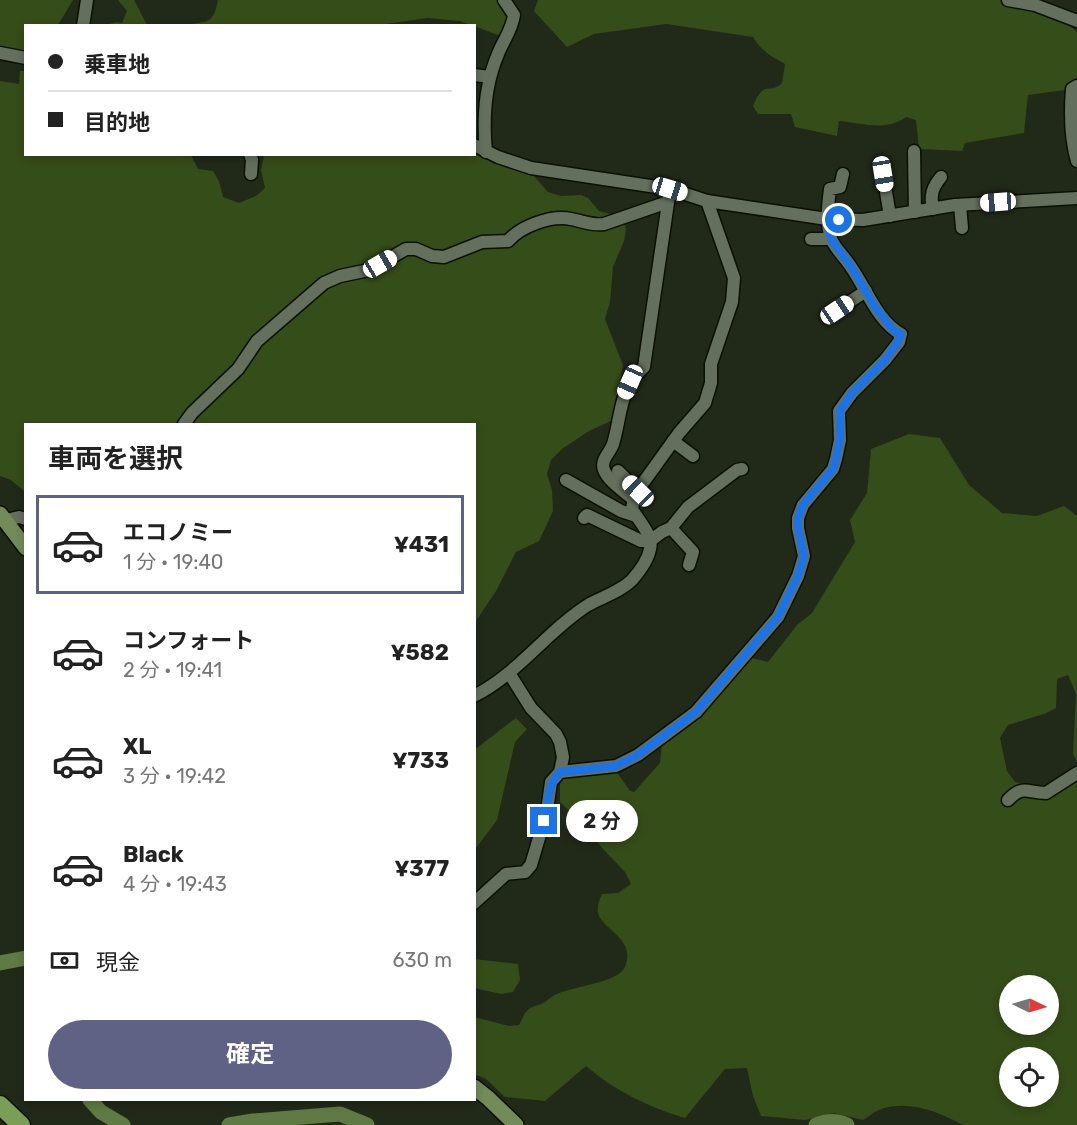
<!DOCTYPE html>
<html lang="ja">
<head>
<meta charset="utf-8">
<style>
	:root { --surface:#fff; --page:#f6f6f6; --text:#222; --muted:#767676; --line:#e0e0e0; --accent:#5f6284 }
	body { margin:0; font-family:Rubik,"Noto Sans JP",sans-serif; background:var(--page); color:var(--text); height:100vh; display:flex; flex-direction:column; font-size:22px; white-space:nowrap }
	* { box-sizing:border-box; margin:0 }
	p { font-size:20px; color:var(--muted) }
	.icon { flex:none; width:33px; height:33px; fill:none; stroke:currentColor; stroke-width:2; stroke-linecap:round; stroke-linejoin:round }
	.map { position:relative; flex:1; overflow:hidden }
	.panel { position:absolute; left:24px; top:423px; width:452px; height:678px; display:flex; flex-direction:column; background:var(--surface); border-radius:0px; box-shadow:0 3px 9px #0003 }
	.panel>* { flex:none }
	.banner { position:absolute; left:24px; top:24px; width:452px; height:132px; border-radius:0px; box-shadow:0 3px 9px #0003; display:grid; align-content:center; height:132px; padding:0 24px; background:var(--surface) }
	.needle { width:39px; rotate:95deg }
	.controls { position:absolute; left:999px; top:975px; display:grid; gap:12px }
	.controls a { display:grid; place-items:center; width:60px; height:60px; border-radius:50%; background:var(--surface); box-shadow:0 3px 9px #0003; font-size:30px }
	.end { position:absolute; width:27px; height:27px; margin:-14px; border:8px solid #1a73e8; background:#fff; box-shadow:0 0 0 3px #fff }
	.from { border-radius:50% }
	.bubble { position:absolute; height:42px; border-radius:21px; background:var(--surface); box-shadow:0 3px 9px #0003; font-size:20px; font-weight:700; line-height:42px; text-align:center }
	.car { position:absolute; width:18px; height:36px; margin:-18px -9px; border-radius:8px; box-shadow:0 0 4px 2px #0007; background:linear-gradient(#fff 24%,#345 0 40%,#fff 0 76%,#345 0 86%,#fff 0) }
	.banner b { display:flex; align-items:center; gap:21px; height:57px; font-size:22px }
	.banner b+b { border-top:2px solid var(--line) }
	.banner i { width:15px; height:15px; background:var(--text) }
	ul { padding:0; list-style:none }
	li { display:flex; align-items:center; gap:18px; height:99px; margin:0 12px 9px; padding:0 12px; border:3px solid transparent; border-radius:0px }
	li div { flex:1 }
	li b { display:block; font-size:22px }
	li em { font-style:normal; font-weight:700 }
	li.selected { border-color:var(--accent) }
	li>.icon { width:54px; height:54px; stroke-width:1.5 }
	h2 { padding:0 24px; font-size:27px; line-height:72px }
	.pay { display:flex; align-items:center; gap:15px; height:66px; padding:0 24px; font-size:22px }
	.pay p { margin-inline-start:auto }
	.primary-button { display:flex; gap:12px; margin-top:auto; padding:12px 24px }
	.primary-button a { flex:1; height:69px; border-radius:36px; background:var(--accent); color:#fff; font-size:24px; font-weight:700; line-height:69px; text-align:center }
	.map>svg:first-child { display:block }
</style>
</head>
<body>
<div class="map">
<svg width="1077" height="1125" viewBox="0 0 1077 1125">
	<rect width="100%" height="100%" fill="#212919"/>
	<g fill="#354d18" fill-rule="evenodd">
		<polygon points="0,0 73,0 58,25 26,26 25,52 0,48"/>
		<polygon points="118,0 134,0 147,25 106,25 116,22 122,23 127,11"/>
		<path d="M 218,0 L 501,0 L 510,18 L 504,34 L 498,35 L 460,21 L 427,18 L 372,26 L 182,26 C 204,20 213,28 218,0 Z"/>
		<path d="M 538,0 L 1018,0 L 1044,2 L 1077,32 L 1077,77 L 1065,90 L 1028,95 L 1024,133 L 965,143 L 962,151 L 919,149 L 916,120 L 906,117 C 885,132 863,123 839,121 L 837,136 L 795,127 L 791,114 L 758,114 L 753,106 C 765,78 768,96 782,83 L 785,64 C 771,56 761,51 753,37 L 666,24 L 594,34 L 567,47 L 534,11 Z"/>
		<polygon points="20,71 25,71 26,154 191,155 198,169 213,171 219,181 223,197 239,203 256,196 265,188 261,170 264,155 474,154 474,149 531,173 548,192 561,196 581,195 588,198 599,211 622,217 626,229 624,241 613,267 610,302 605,319 623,365 613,420 589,431 562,449 551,460 547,474 552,490 553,511 539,541 516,552 496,591 474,624 474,424 26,424 25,492 11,480 0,476 0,81 19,84"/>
		<path d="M 909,434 L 940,438 L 969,485 L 1002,513 L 1037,516 L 1064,506 L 1077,516 L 1077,762 L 1073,754 L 1076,694 L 1068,675 L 1057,679 L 1056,708 L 1044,714 L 1008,725 L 1000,738 L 1007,771 L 1015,782 C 1037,786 1056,788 1077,778 L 1077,1125 L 963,1125 C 939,1112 912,1101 884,1108 C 877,1110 869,1116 863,1120 L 834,1113 L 805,1120 L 761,1116 L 753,1096 L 747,1068 L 725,1069 L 685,1118 C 648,1107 615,1091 586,1066 L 545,1101 L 505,1097 L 486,1079 L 474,1074 L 474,1017 L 509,1026 L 519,1025 C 521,1022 523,1016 525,1013 C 530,1007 535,1006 541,1004 C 547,1002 551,996 557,994 C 573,986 618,983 625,967 C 636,940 606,931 599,916 C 596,909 599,900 602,894 L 618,893 L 631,884 L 625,872 L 602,848 L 584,825 L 560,802 L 560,784 L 566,775 L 616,771 L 630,791 L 634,792 L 660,763 L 662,742 L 748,657 L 768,662 L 797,625 L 812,613 L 855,542 L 850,520 L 867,493 L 871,449 ZM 1010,986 L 1048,986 L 1048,1024 L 1010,1024 ZM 1010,1058 L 1048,1058 L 1048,1096 L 1010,1096 Z"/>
		<polygon points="516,718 527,729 515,742 497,820 477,847 474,847 474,750"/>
		<polygon points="474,959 518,964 520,980 513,992 501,994 474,988"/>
	</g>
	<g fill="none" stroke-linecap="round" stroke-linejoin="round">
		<g stroke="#5f7a43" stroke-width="15">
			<polyline points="0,963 26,958"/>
			<polyline points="90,1100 101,1112 123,1125"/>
			<polyline points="229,1125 253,1121 340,1114 367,1125"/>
			<path d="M 816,1125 C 826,1121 837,1120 847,1125"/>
		</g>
		<g stroke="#0a1104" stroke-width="15">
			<g id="minor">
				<polyline points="1008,0 1035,5 1077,21"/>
				<polyline points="83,26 87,0"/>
				<polyline points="0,53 26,58"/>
				<polyline points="474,75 490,77"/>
				<path d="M 1077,86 L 1072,89 C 1070,114 1070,137 1077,161"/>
				<polyline points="474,145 498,157 531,168 670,189 707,201 827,219 863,220 955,205 1077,198"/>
				<polyline points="914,151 915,212"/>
				<path d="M 486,152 C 483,121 485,84 498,54 C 503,41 512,30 514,15 L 504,0"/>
				<polyline points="250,154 252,160 251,174"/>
				<polyline points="883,174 890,216"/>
				<polyline points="960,205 962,228"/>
				<path d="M 933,209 C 930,195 932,188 941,177"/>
				<polyline points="811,239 830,239"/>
				<polyline points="837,310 866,291"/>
				<path d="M 184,424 L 192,413 L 238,369 L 257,341 L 324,283 L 340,276 L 369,270 L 406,249 L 416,249 L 432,256 L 444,257 L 482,242 L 508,241 C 521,226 551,215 571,219 C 582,221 593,226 604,224 L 668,202"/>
				<polyline points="673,441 693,456"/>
				<polyline points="618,471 638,491"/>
				<polyline points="566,480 621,511 636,516"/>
				<path d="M 634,500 C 625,492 608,481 604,470 C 600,460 610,453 613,444 C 622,415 618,390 644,367 L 669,196"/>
				<polyline points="584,518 587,515 641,541 650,541 662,532 671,528 688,507 737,470 742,469"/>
				<polyline points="6,520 19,517 26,519"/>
				<polyline points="671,528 693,552 689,565"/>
				<polyline points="509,673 531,708 556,734 560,742 563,757 560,772"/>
				<path d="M 474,696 C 518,674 547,631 588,605 C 602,597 620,592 632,580 C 639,572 648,560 650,549 C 654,536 638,520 632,509 L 635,494 L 679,433 L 705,403 L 711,383 L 711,364 L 732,302 L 734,278 L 707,201"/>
				<path d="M 1008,800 C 1023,784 1027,793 1046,793 L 1077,773"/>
				<path d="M 474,903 L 506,874 L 525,872 L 531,865 L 547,811 L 551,782 L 560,772 L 616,766 L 638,755 L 696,712 L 778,617 L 798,576 L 804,556 L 798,528 L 798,518 L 803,505 L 833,469 L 836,459 L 840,440 L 839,411 L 852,393 L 885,360 L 899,342 L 901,334 C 877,321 866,288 851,267 C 845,257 833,247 830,236 C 826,220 828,205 830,189 L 840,187 L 843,174"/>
			</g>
		</g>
		<g stroke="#0a1104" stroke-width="18">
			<g id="major">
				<polyline points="0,514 26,548"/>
				<polyline points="474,1087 488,1098 516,1125"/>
			</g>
		</g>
		<g stroke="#0a1104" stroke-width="21">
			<polyline id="highway" points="0,1105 21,1125"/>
		</g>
		<use href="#minor" stroke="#656f5d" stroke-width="12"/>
		<use href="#major" stroke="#728b59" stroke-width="15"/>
		<use href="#highway" stroke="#7b9e57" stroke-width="18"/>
	</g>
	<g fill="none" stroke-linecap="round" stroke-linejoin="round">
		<path stroke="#1a73e8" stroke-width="8" d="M 544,821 C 551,800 544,790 560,772 L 616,766 L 638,755 L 696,712 L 778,617 L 798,576 L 804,556 L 798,528 L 798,518 L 803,505 L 833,469 L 836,459 L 840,440 L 840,411 L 852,393 L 885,360 L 898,342 L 901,334 L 894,331 L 875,307 L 852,268 L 831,239 L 827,219 L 839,220"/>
	</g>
</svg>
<div class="controls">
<a><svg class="needle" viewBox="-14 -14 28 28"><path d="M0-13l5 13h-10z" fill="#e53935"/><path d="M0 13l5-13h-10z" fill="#767676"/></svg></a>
<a><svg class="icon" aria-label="locate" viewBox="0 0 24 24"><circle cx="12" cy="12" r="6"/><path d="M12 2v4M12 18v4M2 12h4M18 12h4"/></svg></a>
</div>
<i class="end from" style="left:839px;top:220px"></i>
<i class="end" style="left:544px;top:821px"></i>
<div class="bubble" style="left:566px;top:800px;width:72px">2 分</div>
<i class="car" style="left:883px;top:174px;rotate:171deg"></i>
<i class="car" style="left:670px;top:189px;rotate:107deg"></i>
<i class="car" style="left:998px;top:202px;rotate:266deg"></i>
<i class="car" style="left:380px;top:264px;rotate:60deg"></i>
<i class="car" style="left:837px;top:310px;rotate:56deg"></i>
<i class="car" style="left:630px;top:382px;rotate:204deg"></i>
<i class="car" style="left:638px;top:491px;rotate:314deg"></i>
<div class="banner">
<b><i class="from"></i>乗車地</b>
<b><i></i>目的地</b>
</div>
<section class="panel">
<h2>車両を選択</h2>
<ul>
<li class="selected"><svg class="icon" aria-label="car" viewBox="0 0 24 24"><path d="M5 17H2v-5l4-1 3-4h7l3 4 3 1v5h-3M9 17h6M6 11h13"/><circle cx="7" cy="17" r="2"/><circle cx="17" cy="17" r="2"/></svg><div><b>エコノミー</b><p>1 分 · 19:40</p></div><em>¥431</em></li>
<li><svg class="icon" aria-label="car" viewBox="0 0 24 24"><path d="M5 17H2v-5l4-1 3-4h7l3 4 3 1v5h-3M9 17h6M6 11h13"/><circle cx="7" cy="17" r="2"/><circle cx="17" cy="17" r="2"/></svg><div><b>コンフォート</b><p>2 分 · 19:41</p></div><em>¥582</em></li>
<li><svg class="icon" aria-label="car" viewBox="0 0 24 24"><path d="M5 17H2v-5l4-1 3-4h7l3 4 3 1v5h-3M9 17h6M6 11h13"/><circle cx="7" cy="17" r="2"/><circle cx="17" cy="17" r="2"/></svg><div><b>XL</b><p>3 分 · 19:42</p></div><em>¥733</em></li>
<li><svg class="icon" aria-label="car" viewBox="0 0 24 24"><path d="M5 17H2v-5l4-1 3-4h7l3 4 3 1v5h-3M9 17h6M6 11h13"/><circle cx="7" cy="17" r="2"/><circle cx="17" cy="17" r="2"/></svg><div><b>Black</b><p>4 分 · 19:43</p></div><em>¥377</em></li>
</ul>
<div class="pay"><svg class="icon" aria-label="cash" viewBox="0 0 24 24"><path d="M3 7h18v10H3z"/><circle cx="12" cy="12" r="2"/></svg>現金<p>630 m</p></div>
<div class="primary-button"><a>確定</a></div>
</section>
</div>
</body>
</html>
